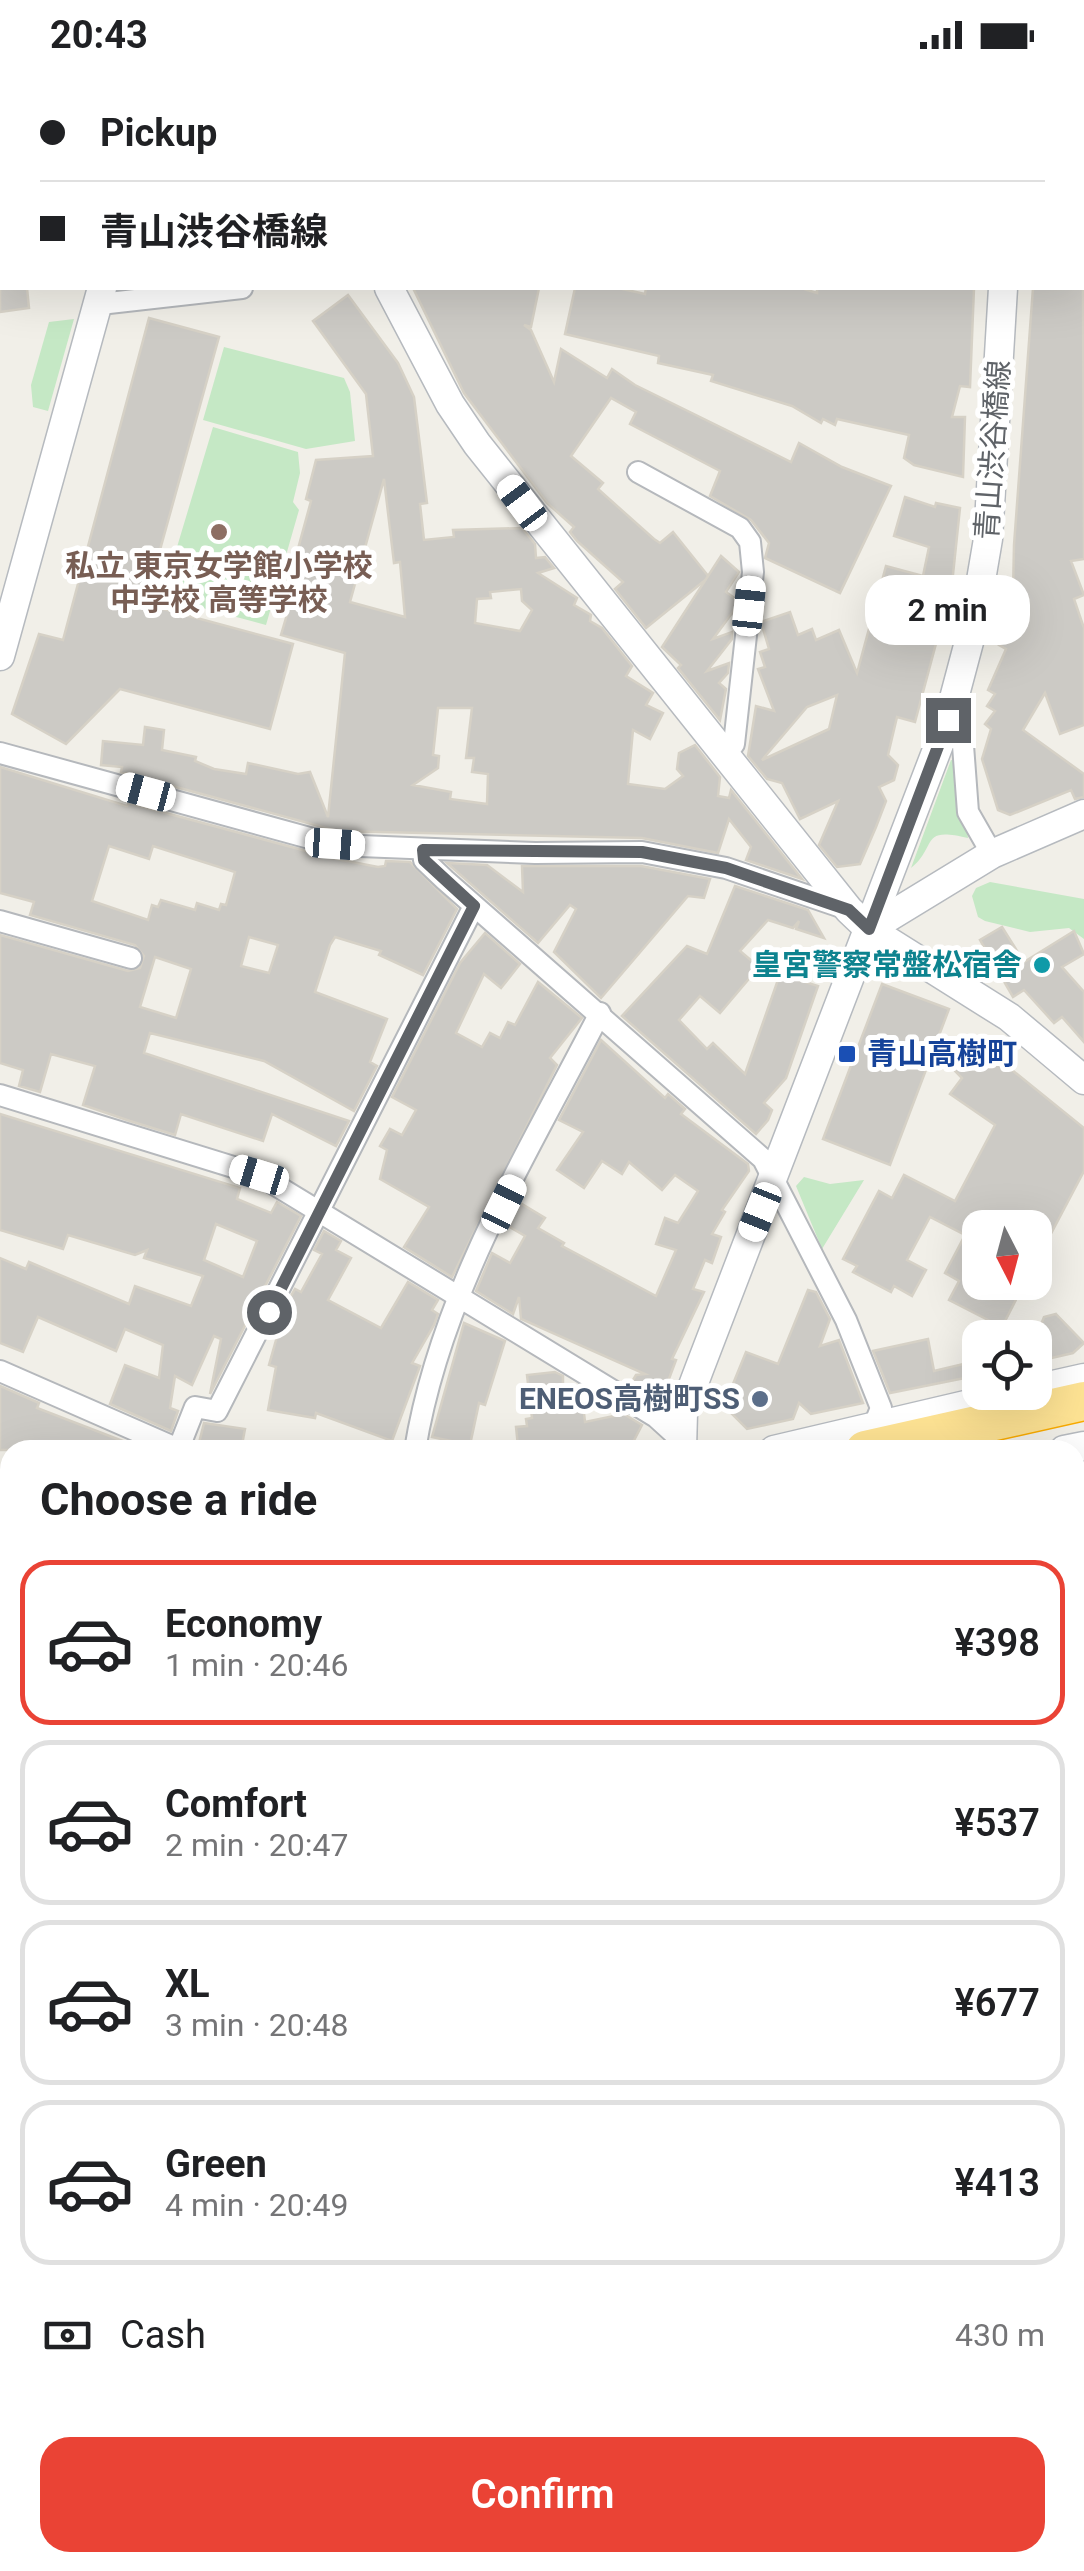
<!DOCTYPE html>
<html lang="en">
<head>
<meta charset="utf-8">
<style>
	:root { --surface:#fff; --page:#f2f2f2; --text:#202124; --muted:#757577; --line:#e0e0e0; --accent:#ea4335 }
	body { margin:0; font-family:Roboto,"Noto Sans JP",sans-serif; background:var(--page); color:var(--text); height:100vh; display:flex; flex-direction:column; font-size:38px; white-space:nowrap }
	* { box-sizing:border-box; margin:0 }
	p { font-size:32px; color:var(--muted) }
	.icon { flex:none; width:55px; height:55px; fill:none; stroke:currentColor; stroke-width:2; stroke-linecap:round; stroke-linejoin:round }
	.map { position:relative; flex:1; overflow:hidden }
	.side { position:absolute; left:0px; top:1370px; width:1085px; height:1132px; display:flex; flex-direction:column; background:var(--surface); border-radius:30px 30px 0 0; box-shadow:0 10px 40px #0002 }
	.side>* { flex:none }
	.top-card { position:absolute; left:0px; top:0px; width:1085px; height:220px; box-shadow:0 10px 40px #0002; display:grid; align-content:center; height:220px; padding:0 40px; background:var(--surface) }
	.needle { width:65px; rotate:174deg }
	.fabs { position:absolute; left:962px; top:1140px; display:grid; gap:20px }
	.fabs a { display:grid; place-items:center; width:90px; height:90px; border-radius:20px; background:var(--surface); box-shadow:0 10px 40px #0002; font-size:50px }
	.end { position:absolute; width:45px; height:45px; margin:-22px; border:12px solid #5f6368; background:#fff; box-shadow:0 0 0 5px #fff }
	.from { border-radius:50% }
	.bubble { position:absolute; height:70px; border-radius:30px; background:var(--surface); box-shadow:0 10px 40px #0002; font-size:32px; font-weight:600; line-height:70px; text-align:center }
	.car { position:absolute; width:30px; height:60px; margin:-30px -15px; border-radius:12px; box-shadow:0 0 8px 2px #0007; background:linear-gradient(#fff 24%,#345 0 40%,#fff 0 76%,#345 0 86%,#fff 0) }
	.top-card b { display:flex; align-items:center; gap:35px; height:95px; font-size:38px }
	.top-card b+b { border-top:2px solid var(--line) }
	.top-card i { width:25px; height:25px; background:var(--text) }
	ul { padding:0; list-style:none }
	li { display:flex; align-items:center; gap:30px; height:165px; margin:0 20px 15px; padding:0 20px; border:5px solid var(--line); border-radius:30px }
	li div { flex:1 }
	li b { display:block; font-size:38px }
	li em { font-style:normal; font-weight:600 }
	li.on { border-color:var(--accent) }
	li>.icon { width:90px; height:90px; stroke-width:1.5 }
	h2 { padding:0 40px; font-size:45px; line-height:120px }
	.pay { display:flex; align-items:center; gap:25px; height:110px; padding:0 40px; font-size:38px }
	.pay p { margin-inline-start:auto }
	.action { display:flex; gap:20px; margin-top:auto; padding:20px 40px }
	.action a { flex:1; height:115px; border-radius:30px; background:var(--accent); color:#fff; font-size:40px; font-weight:600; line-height:115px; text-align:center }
	.status { display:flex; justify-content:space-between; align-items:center; height:70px; padding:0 50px; background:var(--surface); direction:ltr }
	.status svg { height:28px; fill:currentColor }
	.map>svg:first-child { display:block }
</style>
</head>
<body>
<div class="status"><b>20:43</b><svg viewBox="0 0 49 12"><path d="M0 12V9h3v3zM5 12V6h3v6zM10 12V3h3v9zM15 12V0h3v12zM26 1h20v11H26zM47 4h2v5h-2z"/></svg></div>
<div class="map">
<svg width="1084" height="2501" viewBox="0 0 1084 2501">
	<rect width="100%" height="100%" fill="#f1efe8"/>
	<g fill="#c5e8c5">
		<polygon points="74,249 48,341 33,337 31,315 49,252"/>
		<polygon points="224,277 344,308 350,322 355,371 306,379 203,350"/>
		<polygon points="213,357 298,382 300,403 293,432 299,440 266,555 195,536 171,497"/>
		<path d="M 951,690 L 959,691 L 968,768 C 919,756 938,776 911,798 Z"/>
		<polygon points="990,812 1084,829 1084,869 1069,858 1030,862 985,851 978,847 972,826 976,818"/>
		<polygon points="804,1107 830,1114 864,1110 822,1179 796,1116"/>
		<polygon points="0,1914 10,1916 10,2107 0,2103"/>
		<polygon points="10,2141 10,2411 0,2409 0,2158 8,2152"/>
	</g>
	<g fill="#cccac5" stroke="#d6d1c6" stroke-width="2.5" fill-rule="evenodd">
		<polygon points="0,218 27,218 29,238 0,242"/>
		<polygon points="413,218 539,218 531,257 524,255 531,260 554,312 561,279 607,308 612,299 635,315 791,392 799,373 842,397 891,416 840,523 765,488 769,473 751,450 710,426 720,401 630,354 636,342 611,328 571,386 603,413 598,419 654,469 660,473 673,462 709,507 646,558 615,519 623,512 577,471 570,462 574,457 547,433 464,323"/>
		<polygon points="575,218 618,218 645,224 646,218 801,218 817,223 817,218 974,218 970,317 960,316 952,347 965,347 963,407 914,395 904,388 909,365 837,349 835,355 823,349 821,353 792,336 711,311 713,305 658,293 659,286 565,264"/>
		<polygon points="1033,218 1083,218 1084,489 1071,491 1084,525 1074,529 1084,558 1084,655 1060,664 1045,623 1023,660 1084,704 1084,727 1075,729 1071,720 1010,745 998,740 982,689 991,659 985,654 995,641 987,636 995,624 988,620 1006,579 999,575 1020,543 1013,523 1014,475"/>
		<path d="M 348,225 L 398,293 L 414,327 L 427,433 L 420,434 L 424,470 L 454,467 L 453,460 L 522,458 L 535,474 L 536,488 L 545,487 L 554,498 L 538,503 L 577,528 L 574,535 L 591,545 L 590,551 L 602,558 L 632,596 L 626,606 L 653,623 L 646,635 L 663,643 L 650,669 L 633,660 L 628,714 L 665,719 L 683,706 L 677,699 L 679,683 L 695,675 L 720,707 L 718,726 L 729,728 L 731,720 L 802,809 L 746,790 L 751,777 L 729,749 L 718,783 L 642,768 L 337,761 L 121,702 L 122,697 L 101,695 L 103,671 L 143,675 L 145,657 L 164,660 L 162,680 L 196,687 L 195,691 L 214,699 L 246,704 L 248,693 L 298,704 L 310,702 L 328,747 L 345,583 L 281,565 L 296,514 L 289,512 L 311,431 L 306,429 L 316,390 L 373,386 L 366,324 L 313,251 ZM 384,409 L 394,493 L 400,492 L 405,547 L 350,532 ZM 521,519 L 522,531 L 532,540 L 520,561 L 475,553 L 477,529 L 491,528 L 490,522 ZM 438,638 L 472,638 L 466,688 L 474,688 L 472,702 L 488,704 L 487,734 L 450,729 L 451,722 L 413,715 L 438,698 L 439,686 L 433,685 Z"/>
		<polygon points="149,248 219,267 145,534 293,574 270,659 120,619 66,674 12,644 39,564 63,570"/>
		<path d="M 905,427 L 935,437 L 936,433 L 960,438 L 952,514 L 915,652 L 897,647 L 888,685 L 898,695 L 894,710 L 879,717 L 886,731 L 876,757 L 860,794 L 837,797 L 819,775 L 838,731 L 800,749 L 782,713 L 767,709 L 748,686 L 756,636 L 774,641 L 758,599 L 765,597 L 760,582 L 769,579 L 761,552 L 790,542 L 798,565 L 812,559 L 816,570 L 839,560 L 857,603 L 886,496 L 923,506 L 929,477 L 894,466 ZM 837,625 L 829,659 L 762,690 L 807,637 Z"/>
		<polygon points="721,486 739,502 726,522 736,529 735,539 713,569 732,562 732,569 707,601 729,593 728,603 719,613 726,619 720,650 678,598 681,595 662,577"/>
		<path d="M 0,697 L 127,736 L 129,733 L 332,788 L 378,797 L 385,796 L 386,791 L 410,792 L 457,839 L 423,905 L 379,885 L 381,881 L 335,867 L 330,875 L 315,922 L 387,949 L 370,992 L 377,996 L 354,1041 L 264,991 L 150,963 L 144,983 L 349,1051 L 336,1076 L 272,1044 L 263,1071 L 181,1044 L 175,1065 L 130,1051 L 83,1035 L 95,996 L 51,984 L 40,1022 L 19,1016 L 23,1000 L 0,993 L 0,865 L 128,901 L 140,898 L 144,886 L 135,875 L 30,845 L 34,832 L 0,823 ZM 109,776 L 149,789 L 153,776 L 235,802 L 226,835 L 221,834 L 219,840 L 197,833 L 195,840 L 161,830 L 158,837 L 152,835 L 148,850 L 92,831 ZM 249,867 L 278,875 L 269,903 L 241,896 ZM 155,887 L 191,899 L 176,948 L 140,937 Z"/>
		<polygon points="447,793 487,795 523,822 522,796 641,796 710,809 704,828 688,826 601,928 554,882 576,839 570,835 538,873"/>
		<polygon points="735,816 808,840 824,868 796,859 799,851 793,858 768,850 740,881 759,897 720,943 700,926 679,950 707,979 713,973 745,1004 780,904 818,916 786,1008 764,1033 772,1040 768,1050 756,1064 622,946 687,876 707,884"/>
		<polygon points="1002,857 1024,892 1074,861 1084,884 1062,897 1084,922 1084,972 1062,947 1054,953 1024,920 1013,927 980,870"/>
		<polygon points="485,863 520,894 501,918 484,904 456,963 482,977 490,963 500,968 508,952 515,955 538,912 582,948 550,988 557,995 452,1207 404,1177 429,1137 380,1109 387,1080 380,1076 390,1059 402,1065 416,1040 392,1027 460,893"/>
		<polygon points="882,914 949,939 890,1095 823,1069"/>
		<polygon points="601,970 665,1028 668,1024 685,1039 681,1044 748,1094 749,1101 722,1140 725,1142 712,1164 721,1167 712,1193 705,1190 693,1219 704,1222 672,1289 676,1290 660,1333 630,1315 636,1305 645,1304 521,1249 519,1227 513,1244 476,1221 492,1183 510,1193 525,1166 506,1155 517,1131 545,1148 538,1158 564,1173 562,1176 656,1226 676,1180 656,1174 665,1148 678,1153 698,1121 675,1105 662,1120 629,1092 622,1104 602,1091 584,1118 557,1100 583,1062 559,1050"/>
		<polygon points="976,971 1084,1058 1084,1101 1035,1194 1035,1158 980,1158 980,1212 1025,1212 1002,1257 949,1230 959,1211 945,1203 965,1165 930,1147 907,1190 926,1200 912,1226 894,1216 891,1222 853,1202 857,1196 843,1189 879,1121 892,1128 904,1105 955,1131 995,1055 950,1024 962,1008 954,1000"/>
		<path d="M 0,1044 L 240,1118 L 237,1129 L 271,1143 L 277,1132 L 301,1146 L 210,1324 L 221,1269 L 214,1266 L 192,1315 L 175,1306 L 170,1338 L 178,1341 L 171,1361 L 110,1334 L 125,1295 L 159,1308 L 163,1275 L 125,1259 L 116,1281 L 38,1247 L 23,1282 L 0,1273 L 0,1188 L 26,1199 L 29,1192 L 129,1234 L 135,1216 L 191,1236 L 203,1206 L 144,1188 L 147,1180 L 135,1185 L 68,1165 L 63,1179 L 0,1160 ZM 216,1154 L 257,1171 L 243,1207 L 204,1190 Z"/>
		<polygon points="324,1161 341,1171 336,1180 351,1188 328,1230 381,1258 408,1212 438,1230 432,1240 438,1244 434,1255 412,1293 420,1296 392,1371 316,1343 315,1348 268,1340 276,1297 269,1295 286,1235 295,1219 301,1222 322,1184 314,1180"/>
		<polygon points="808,1220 816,1222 830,1249 820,1276 839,1270 863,1333 811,1344 799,1333 793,1349 747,1359 724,1336 746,1282 778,1294"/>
		<polygon points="1056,1244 1084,1273 1073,1283 1043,1290 1035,1287 1035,1269 1044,1247"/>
		<polygon points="464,1253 505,1271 485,1335 479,1333 470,1375 432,1367"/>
		<polygon points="928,1269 934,1301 980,1290 980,1305 890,1323 873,1281"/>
		<polygon points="555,1302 563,1306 563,1314 581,1317 585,1352 614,1346 617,1340 642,1355 630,1378 623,1374 620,1380 518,1376 516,1357 527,1356 526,1349 532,1348 527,1305"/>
		<polygon points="0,1316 39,1333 37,1338 146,1380 0,1380"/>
		<polygon points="204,1353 245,1359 241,1380 199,1373"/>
	</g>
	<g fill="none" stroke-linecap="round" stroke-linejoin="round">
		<g stroke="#b5b8bc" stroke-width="24">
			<g id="street">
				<polyline points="367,0 368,2"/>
				<polyline points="458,2 458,0"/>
				<polyline points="100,234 242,218"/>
				<polyline points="638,402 740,458 750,472 753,502 734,674 725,685"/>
				<polyline points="948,651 962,662 968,742 992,784"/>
				<polyline points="0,683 335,775 535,783 642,782 726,798 847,839"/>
				<polyline points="423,780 424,790 445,810 763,1089 846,1250 881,1338 873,1358"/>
				<polyline points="0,851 131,888"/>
				<polyline points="0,1025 259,1105 656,1347 679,1368"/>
				<polyline points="0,1301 178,1379"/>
				<polyline points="178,1380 195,1337 217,1341 474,836"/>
				<path d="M 415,1380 C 440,1224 528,1083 600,943"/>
				<polyline points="0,1462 10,1466"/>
				<polyline points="1075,1603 1084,1609"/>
				<polyline points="1075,1678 1084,1658"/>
				<polyline points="1075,1842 1084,1846"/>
				<polyline points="1075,1887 1084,1869"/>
				<polyline points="0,2423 10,2424"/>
				<polyline points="204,2492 219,2501"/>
				<polyline points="173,2501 178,2492"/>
				<polyline points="698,2501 702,2492"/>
			</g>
		</g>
		<g stroke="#b6babf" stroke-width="31">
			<g id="secondary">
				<polyline points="79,0 79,2"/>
				<polyline points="997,0 998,2"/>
				<polyline points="1082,175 1084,175"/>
				<polyline points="389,218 450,334 477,374 849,840 869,859 1009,947 1084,1010"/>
				<polyline points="0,586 102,218"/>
				<polyline points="869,859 992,784 1084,744"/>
				<polyline points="1035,1319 1084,1308"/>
				<polyline points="682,1380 683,1342 700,1297 948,651 973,557 988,469 1003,218"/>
				<polyline points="774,1380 1021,1322"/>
				<polyline points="1064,1380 1084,1376"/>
				<polyline points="0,1553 10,1551"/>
				<polyline points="0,1620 10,1617"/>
				<polyline points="0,1714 10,1718"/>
				<polyline points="1075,2095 1084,2099"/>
				<polyline points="453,2501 458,2492"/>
			</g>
		</g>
		<g stroke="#f9ab00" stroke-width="41">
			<g id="highway">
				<polyline points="865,1380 1084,1331"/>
				<polyline points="0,1600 10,1598"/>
			</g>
		</g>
		<use href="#street" stroke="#fff" stroke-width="20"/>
		<use href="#secondary" stroke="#fff" stroke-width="28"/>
		<use href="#highway" stroke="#fde293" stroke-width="38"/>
	</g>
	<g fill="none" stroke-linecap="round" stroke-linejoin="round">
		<polyline stroke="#5f6368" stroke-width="12" points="269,1242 474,836 424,790 423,780 642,782 726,798 849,840 869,859 948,650"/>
	</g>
	<circle fill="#8d6e63" stroke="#fff" stroke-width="4" cx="219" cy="462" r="10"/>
	<circle fill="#0f9aa8" stroke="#fff" stroke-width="4" cx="1042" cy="895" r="10"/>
	<rect fill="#1a4fb4" stroke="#fff" stroke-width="4" x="837" y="974" width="20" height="20" rx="5"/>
	<circle fill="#5c6f8a" stroke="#fff" stroke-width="4" cx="760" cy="1329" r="10"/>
	<g text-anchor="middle" stroke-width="10" stroke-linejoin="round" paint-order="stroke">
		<g font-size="30" fill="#5f6368" stroke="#fff">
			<text transform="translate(993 380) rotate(-86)" y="10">青山渋谷橋線</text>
		</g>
		<g font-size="30" font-weight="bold" fill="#785e54" stroke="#fff">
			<text x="219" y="506">私立 東京女学館小学校<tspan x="219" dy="34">中学校 高等学校</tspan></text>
		</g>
		<g font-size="30" font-weight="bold" fill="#0d838f" stroke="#fff" text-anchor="end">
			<text x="1022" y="905">皇宮警察常盤松宿舎</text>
		</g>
		<g font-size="30" font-weight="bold" fill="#164399" stroke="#fff" text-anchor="start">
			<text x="867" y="994">青山高樹町</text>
		</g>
		<g font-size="30" font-weight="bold" fill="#4e5e75" stroke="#fff" text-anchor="end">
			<text x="740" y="1339">ENEOS高樹町SS</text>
		</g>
	</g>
</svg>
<div class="fabs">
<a><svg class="needle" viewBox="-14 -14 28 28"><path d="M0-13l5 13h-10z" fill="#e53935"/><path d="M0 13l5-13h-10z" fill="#757577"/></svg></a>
<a><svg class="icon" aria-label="locate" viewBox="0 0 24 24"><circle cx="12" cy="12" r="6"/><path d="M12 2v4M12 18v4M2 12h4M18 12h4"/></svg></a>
</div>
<i class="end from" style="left:269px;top:1242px"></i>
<i class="end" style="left:948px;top:650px"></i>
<div class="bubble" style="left:865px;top:505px;width:165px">2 min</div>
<i class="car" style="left:522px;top:433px;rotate:323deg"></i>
<i class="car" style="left:749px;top:536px;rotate:6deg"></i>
<i class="car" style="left:146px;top:722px;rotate:285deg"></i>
<i class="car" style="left:335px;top:774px;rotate:94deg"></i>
<i class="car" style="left:259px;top:1105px;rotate:287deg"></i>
<i class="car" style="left:504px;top:1134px;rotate:26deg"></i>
<i class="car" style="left:760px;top:1142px;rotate:202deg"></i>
<div class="top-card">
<b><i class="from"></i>Pickup</b>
<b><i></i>青山渋谷橋線</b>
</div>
<section class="side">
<h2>Choose a ride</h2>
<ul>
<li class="on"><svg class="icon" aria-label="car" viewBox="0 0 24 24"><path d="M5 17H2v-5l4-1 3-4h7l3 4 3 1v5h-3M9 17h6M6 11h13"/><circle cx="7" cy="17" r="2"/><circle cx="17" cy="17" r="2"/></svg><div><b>Economy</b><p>1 min · 20:46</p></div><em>¥398</em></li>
<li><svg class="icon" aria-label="car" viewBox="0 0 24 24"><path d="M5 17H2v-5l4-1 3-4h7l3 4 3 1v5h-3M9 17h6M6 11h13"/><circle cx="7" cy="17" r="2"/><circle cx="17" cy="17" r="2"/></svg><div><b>Comfort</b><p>2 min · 20:47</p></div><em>¥537</em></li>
<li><svg class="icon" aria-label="car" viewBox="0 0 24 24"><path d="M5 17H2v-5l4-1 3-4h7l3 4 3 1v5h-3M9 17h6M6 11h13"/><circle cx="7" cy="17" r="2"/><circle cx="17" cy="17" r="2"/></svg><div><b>XL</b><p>3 min · 20:48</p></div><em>¥677</em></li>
<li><svg class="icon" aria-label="car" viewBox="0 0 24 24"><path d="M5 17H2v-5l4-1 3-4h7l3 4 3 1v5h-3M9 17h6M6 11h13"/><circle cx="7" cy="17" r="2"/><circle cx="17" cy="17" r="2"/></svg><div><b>Green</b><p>4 min · 20:49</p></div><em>¥413</em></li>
</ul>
<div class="pay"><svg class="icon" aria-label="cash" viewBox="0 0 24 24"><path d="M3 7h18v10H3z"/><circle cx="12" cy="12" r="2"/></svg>Cash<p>430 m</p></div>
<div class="action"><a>Confirm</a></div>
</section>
</div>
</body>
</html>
